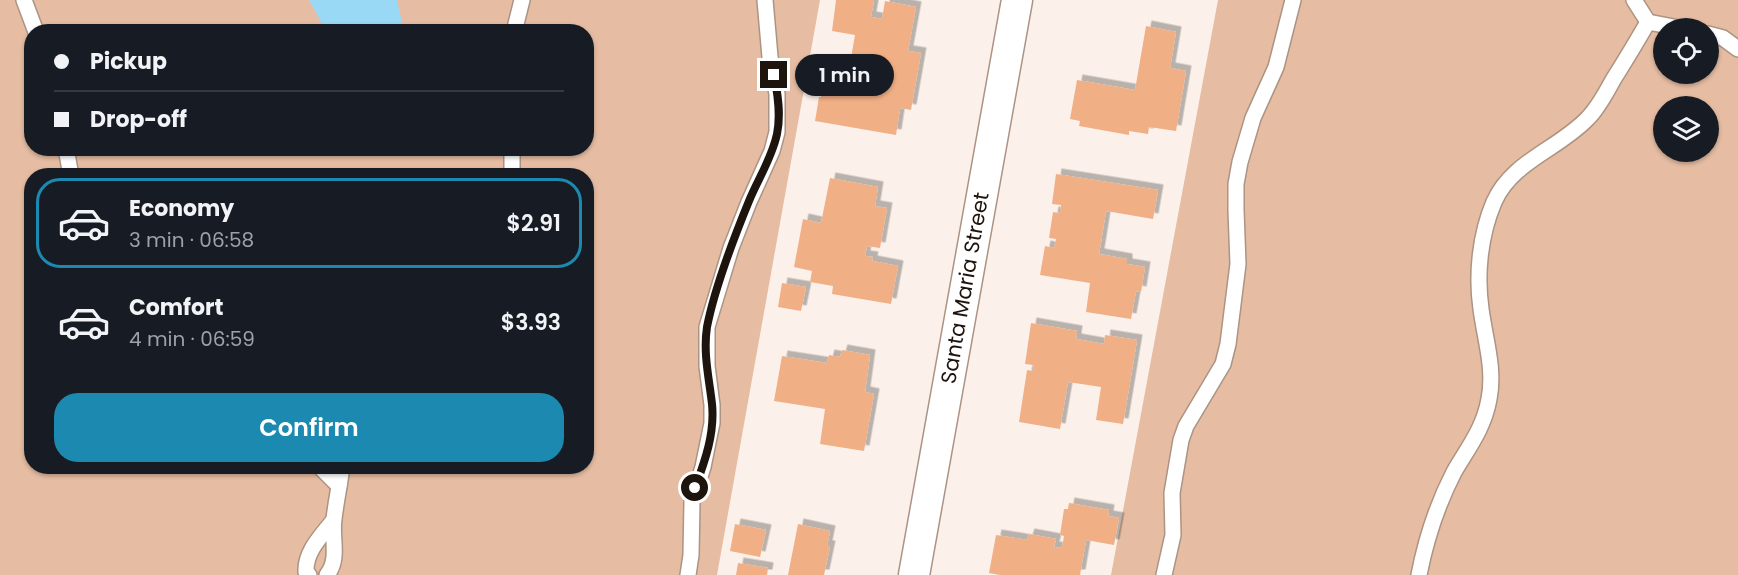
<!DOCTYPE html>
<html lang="en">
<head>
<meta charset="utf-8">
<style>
	:root { --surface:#171b24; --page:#20242c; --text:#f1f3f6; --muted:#9ea1a6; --line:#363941; --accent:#1c89b0 }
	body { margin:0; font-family:Poppins,sans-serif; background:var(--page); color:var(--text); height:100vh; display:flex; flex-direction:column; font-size:22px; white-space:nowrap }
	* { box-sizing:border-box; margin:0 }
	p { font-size:20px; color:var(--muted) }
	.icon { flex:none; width:33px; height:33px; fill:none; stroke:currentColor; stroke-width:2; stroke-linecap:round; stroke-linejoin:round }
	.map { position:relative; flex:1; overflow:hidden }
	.details { position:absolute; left:24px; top:168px; width:570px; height:306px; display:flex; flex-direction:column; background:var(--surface); border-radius:24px; box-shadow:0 2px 4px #0004 }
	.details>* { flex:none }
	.guide { position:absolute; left:24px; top:24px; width:570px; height:132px; border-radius:24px; box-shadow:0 2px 4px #0004; display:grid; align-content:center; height:132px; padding:0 30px; background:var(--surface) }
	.buttons { position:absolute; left:1653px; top:18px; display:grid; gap:12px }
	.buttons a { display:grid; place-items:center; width:66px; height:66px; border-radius:50%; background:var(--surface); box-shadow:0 2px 4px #0004; font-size:30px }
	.end { position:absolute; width:27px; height:27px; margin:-14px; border:8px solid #1e140e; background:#fff; box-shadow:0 0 0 3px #fff }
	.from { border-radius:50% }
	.bubble { position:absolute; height:42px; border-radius:21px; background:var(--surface); box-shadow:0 2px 4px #0004; font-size:20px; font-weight:600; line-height:42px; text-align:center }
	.guide b { display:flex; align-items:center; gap:21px; height:57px; font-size:22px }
	.guide b+b { border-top:2px solid var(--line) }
	.guide i { width:15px; height:15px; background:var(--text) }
	ul { padding:10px 0 0; list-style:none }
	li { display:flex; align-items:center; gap:18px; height:90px; margin:0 12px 9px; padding:0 18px; border:3px solid transparent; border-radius:24px }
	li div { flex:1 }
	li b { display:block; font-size:22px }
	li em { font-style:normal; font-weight:600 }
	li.active { border-color:var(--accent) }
	li>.icon { width:54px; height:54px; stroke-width:1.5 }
	.cta { display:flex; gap:12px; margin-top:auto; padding:12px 30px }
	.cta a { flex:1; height:69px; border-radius:24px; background:var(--accent); color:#fff; font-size:24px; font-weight:600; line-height:69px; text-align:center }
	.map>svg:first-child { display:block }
</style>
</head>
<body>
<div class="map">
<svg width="1738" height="575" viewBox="0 0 1738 575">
	<defs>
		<filter id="shadow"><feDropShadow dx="5.5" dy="-5.5" stdDeviation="0" flood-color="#0004"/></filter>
	</defs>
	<rect width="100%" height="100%" fill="#fcf1ea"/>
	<g fill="#e6bda3" fill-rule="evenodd">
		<path d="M 0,0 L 820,0 L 717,575 L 0,575 ZM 32,32 L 586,32 L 586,148 L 32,148 ZM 32,176 L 586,176 L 586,466 L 32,466 Z"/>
		<path d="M 1218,0 L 1738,0 L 1738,575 L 1111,575 ZM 1664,28 L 1708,28 L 1708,74 L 1664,74 ZM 1664,106 L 1708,106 L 1708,152 L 1664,152 Z"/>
	</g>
	<polygon fill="#99d9f6" points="309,0 397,0 404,31 326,31"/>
	<g fill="#f1af85" filter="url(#shadow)">
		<polygon points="836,0 874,0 871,17 882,19 885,1 916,7 908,51 921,53 911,110 900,108 896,135 815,121 819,97 821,97 823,88 845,92 855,35 832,31"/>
		<polygon points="1146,26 1176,32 1170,68 1186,71 1176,131 1149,127 1148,134 1129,131 1129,135 1079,126 1080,121 1070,119 1077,80 1135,90"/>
		<polygon points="1056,174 1158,190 1153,219 1106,211 1099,254 1127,259 1127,264 1145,267 1141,292 1136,291 1131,319 1086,312 1090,283 1040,275 1045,246 1054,248 1056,239 1049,238 1053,212 1060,213 1061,205 1052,204"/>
		<polygon points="830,178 878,187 875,206 887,208 880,248 867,246 865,256 873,257 872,261 898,266 891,304 832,294 833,286 810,282 812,271 794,267 803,219 821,223"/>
		<polygon points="782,283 806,287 801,311 778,307"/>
		<polygon points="1031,323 1077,331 1076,339 1104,344 1105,335 1137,340 1123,424 1096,420 1101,387 1068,382 1060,429 1019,422 1027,370 1033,371 1034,365 1025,364"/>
		<polygon points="842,350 870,355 865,392 874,394 864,451 820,444 825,409 774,401 782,356 827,363 829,355 840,357"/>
		<polygon points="1069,503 1109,510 1108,516 1119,518 1114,545 1086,540 1080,575 1000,575 989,573 996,535 1027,540 1029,534 1056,539 1054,547 1062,548 1064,536 1060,535 1064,509 1068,509"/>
		<polygon points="735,524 766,530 760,557 730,551"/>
		<polygon points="798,524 830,531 827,546 830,546 824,575 788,575"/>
		<polygon points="738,563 768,568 767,575 736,575"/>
	</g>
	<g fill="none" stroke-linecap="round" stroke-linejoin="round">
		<g stroke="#ac9383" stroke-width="18">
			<g id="service">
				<polyline points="24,0 36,32"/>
				<polyline points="1634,0 1648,22 1679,28"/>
				<polyline points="514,32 522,0"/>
				<polyline points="1708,34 1723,38 1738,49"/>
				<polyline points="66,148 71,176"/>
				<polyline points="512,176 512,148"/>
				<polyline points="319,466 339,486"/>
				<path d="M 309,575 L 306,572 C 305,552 321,536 333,521"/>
				<path d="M 327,575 C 340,559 331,537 334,519 C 336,501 340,484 342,466"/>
				<polyline points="688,575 691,555 692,502 703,467 712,423 712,405 707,366 707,327 731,248 749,202 772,151 777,132 777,94 770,57 765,0"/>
				<polyline points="1164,575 1173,535 1172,493 1181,440 1186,426 1223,364 1228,344 1238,264 1236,210 1236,184 1240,162 1253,118 1276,67 1293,0"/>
				<path d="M 1419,575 C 1426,539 1437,505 1454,472 C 1468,448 1484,428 1489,399 C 1495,369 1485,339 1481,309 C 1476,274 1480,235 1494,202 C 1512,161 1559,149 1588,118 C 1598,108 1606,93 1613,80 C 1625,61 1637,41 1648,22"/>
			</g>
		</g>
		<g stroke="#ac9383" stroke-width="33">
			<polyline id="minor" points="914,575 1017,0"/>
		</g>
		<use href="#service" stroke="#fff" stroke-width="15"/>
		<use href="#minor" stroke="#fff" stroke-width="30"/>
	</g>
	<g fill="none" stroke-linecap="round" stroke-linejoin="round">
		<path stroke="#1e140e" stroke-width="8" d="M 695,488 C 705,461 715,433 712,404 C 709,378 703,353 707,327 C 715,286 733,240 749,201 C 758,179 772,158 777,134 C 781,115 778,95 774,75"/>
	</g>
	<g text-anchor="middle" stroke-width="6" stroke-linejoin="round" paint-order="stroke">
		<g font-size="21" fill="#1e140e" stroke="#fff">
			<text transform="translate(965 288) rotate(-80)" y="7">Santa Maria Street</text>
		</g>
	</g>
</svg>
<div class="buttons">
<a><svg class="icon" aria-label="locate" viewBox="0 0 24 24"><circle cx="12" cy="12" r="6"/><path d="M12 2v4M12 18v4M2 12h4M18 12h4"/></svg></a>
<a><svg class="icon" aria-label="layers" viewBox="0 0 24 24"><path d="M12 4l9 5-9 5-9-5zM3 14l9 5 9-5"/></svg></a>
</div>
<i class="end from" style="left:695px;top:488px"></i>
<i class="end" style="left:774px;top:75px"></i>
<div class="bubble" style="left:795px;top:54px;width:99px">1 min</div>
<div class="guide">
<b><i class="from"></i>Pickup</b>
<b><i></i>Drop-off</b>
</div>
<section class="details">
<ul>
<li class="active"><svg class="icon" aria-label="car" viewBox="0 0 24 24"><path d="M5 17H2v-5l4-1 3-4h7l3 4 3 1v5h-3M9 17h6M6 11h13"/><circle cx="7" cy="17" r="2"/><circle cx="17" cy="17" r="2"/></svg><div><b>Economy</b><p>3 min · 06:58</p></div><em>$2.91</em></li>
<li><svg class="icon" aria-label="car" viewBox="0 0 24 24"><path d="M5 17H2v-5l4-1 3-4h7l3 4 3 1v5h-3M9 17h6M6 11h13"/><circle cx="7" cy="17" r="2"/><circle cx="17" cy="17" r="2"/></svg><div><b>Comfort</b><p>4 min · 06:59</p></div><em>$3.93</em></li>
</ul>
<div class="cta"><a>Confirm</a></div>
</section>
</div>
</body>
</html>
